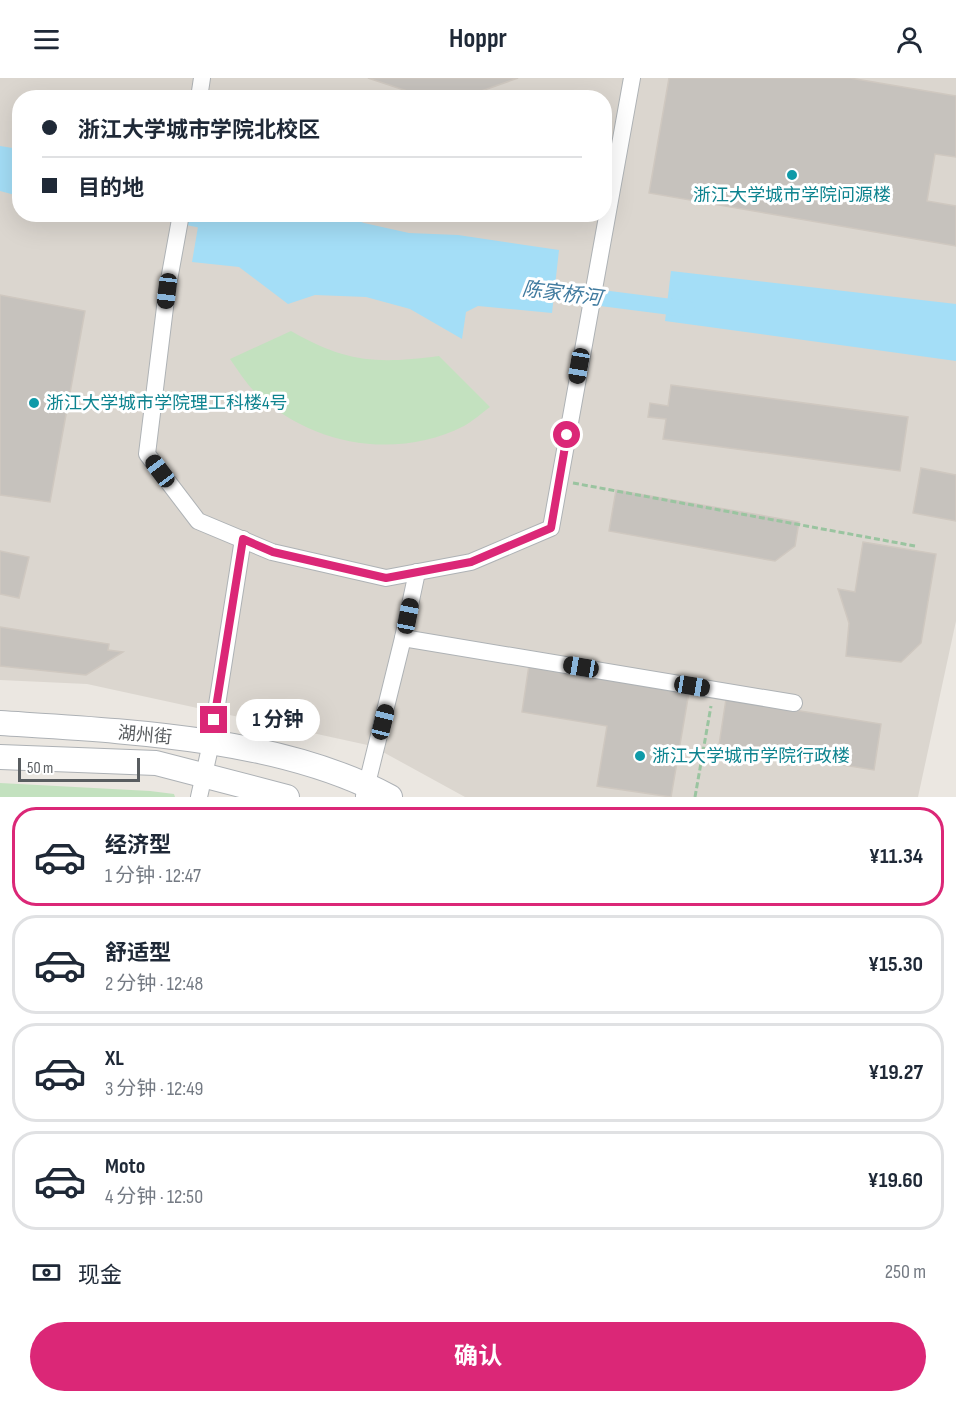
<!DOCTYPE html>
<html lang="zh">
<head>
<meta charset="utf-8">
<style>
	:root { --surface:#fff; --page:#f2f2f3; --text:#1f2937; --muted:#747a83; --line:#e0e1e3; --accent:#db2777 }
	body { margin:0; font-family:"Sofia Sans Condensed","Noto Sans SC",sans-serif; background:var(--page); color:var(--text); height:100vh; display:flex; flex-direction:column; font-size:22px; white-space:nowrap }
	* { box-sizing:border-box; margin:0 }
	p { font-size:20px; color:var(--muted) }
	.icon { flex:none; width:33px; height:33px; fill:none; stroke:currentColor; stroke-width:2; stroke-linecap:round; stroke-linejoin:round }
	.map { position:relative; height:719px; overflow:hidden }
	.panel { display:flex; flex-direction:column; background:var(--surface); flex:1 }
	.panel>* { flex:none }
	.banner { position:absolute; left:12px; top:12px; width:600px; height:132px; border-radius:24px; box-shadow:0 6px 24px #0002; display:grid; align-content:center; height:132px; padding:0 30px; background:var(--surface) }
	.scale { position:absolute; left:18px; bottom:15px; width:122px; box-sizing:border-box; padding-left:6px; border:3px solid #595d60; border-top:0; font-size:16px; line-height:21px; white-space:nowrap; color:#595d60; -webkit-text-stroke:4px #fff; paint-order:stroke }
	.end { position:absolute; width:27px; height:27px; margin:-14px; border:8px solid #db2777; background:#fff; box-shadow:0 0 0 3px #fff }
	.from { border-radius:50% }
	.bubble { position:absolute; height:42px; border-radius:21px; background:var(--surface); box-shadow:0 6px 24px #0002; font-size:20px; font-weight:700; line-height:42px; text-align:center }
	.car { position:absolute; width:18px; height:36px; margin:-18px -9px; border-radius:8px; box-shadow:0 0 4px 2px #0007; background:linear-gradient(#222 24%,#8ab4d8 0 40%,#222 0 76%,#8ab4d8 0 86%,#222 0) }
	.banner b { display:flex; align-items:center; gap:21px; height:57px; font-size:22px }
	.banner b+b { border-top:2px solid var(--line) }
	.banner i { width:15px; height:15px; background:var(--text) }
	ul { padding:10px 0 0; list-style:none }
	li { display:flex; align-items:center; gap:18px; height:99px; margin:0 12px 9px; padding:0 18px; border:3px solid var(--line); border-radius:24px }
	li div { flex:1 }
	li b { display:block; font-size:22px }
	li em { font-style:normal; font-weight:700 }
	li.current { border-color:var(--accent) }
	li>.icon { width:54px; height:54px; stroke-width:1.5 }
	.pay { display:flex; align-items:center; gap:15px; height:66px; padding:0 30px; font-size:22px }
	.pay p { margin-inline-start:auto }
	.cta { display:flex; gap:12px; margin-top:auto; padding:12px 30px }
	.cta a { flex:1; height:69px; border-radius:36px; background:var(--accent); color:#fff; font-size:24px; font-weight:700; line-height:69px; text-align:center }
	header { display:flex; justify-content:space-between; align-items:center; height:78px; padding:0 30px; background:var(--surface); font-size:27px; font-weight:700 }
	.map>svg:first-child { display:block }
</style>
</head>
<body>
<header><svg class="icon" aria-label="menu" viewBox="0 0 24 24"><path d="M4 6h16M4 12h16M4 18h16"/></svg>Hoppr<svg class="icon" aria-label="person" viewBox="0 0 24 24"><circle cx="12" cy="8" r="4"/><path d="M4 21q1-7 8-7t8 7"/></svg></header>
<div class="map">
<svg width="956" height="719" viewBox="0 0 956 719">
	<rect width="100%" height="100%" fill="#ebe7e1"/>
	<path fill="#dbd6cf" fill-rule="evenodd" d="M 0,0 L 956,0 L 956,543 L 918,719 L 465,719 L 372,668 L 87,606 L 0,602 ZM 20,20 L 604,20 L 604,136 L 20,136 Z"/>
	<g fill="#c3e1bf">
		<path d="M 291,253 C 347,285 377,286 439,278 L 490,329 C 482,335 473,343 464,348 C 395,383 310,367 255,314 C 245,304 238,292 230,281 Z"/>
		<polygon points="0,705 150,713 174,716 175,719 0,719"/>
	</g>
	<g fill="#a4def7">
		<polygon points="0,68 19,71 19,118 0,113"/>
		<polygon points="200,137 341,137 364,145 409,155 458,157 559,172 552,235 478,228 466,234 462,261 410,231 366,219 315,217 288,226 239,189 192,184"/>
		<polygon points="671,193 956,226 956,283 665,243"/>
	</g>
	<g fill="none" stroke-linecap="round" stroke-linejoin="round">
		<g stroke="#a4def7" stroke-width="16">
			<polyline points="172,136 221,146"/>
			<polyline points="531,211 687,231"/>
		</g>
	</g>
	<g fill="#c6c2bd" stroke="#cfc8c0" stroke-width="1.5">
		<polygon points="368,0 518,0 473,16 422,18"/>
		<polygon points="669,0 850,0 956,18 956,79 935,76 927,123 956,128 956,168 649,115"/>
		<polygon points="0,217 85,233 50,424 0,417"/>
		<polygon points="671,307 908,339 900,393 663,361 666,341 648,339 650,325 668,328"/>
		<polygon points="921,390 956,397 956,443 913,435"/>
		<polygon points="616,412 799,444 795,468 775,483 609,453"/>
		<polygon points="863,464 936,476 921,565 901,584 846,578 849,545 838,511 855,514"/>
		<polygon points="0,473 29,479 19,520 0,516"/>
		<polygon points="0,549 109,566 108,572 123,574 86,597 0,588"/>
		<polygon points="529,587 689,614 671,719 597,708 607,648 522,634"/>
		<polygon points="726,621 881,646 874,692 719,667"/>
	</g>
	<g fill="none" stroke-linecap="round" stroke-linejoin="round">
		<g stroke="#aeb2b5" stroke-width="18">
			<g id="minor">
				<polyline points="199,20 202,0"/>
				<polyline points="181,136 167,213 147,376 198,443 272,474 386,500 471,484 551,450 632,0"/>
				<polyline points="403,560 794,625"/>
				<polyline points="364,718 403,560 417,494"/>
				<polyline points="199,719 211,665 243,461"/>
			</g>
		</g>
		<g stroke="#adb1b5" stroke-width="26">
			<g id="secondary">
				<path d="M 0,645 C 123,653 280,659 390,719"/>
				<polyline points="0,679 156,685 287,719"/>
			</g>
		</g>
		<g stroke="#9ac4a0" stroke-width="3" stroke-dasharray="6 3" stroke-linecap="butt">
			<polyline points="573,405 915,468"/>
			<polyline points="695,719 711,628"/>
		</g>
		<use href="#minor" stroke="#fff" stroke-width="16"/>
		<use href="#secondary" stroke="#fff" stroke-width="24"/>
	</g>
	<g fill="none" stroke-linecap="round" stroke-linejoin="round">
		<polyline stroke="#db2777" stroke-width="8" points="214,642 243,461 273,474 386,500 471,484 551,450 567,357"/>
	</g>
	<g fill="#0f9aa8" stroke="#fff" stroke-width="2">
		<circle cx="792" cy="97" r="6"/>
		<circle cx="34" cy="325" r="6"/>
		<circle cx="640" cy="678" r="6"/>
	</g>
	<g text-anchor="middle" stroke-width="6" stroke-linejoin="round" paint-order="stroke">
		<g font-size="18" fill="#0d838f" stroke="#fff" text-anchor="start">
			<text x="792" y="123" text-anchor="middle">浙江大学城市学院问源楼</text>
			<text x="46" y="331">浙江大学城市学院理工科楼4号</text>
			<text x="652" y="684">浙江大学城市学院行政楼</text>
		</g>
		<g font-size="18" fill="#595d60" stroke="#fff">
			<text transform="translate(145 657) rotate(5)" y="6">湖州街</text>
		</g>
		<g font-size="20" font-style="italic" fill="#417b9f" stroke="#fff">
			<text transform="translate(562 215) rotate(7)" y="7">陈家桥河</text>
		</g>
	</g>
</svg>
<div class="scale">50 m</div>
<i class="end from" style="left:567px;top:357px"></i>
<i class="end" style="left:214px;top:642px"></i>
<div class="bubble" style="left:236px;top:621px;width:84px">1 分钟</div>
<i class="car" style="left:167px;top:213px;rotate:187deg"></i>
<i class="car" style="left:579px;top:288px;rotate:190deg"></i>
<i class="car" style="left:160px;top:393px;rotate:323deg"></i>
<i class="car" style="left:408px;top:538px;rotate:11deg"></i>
<i class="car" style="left:581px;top:589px;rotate:280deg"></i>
<i class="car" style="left:692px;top:608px;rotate:99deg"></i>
<i class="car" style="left:383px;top:644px;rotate:14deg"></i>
<div class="banner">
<b><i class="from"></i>浙江大学城市学院北校区</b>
<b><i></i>目的地</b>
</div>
</div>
<section class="panel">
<ul>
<li class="current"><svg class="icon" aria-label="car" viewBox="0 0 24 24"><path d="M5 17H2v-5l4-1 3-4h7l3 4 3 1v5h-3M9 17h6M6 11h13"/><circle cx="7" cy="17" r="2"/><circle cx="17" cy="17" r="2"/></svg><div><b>经济型</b><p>1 分钟 · 12:47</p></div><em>¥11.34</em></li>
<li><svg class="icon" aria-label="car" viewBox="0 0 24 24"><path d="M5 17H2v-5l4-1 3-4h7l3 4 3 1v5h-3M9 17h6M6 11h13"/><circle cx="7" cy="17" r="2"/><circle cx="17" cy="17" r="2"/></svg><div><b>舒适型</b><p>2 分钟 · 12:48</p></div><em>¥15.30</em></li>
<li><svg class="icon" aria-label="car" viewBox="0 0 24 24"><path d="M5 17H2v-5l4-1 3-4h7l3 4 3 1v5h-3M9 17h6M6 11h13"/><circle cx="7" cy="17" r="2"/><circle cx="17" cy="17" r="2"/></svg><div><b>XL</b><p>3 分钟 · 12:49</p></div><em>¥19.27</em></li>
<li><svg class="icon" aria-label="car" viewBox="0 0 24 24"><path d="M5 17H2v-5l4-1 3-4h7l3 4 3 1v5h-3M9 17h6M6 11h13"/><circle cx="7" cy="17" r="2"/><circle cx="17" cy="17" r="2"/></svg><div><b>Moto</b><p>4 分钟 · 12:50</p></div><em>¥19.60</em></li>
</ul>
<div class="pay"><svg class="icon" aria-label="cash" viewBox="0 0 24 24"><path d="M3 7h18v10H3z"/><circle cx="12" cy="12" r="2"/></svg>现金<p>250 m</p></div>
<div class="cta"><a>确认</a></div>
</section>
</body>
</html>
